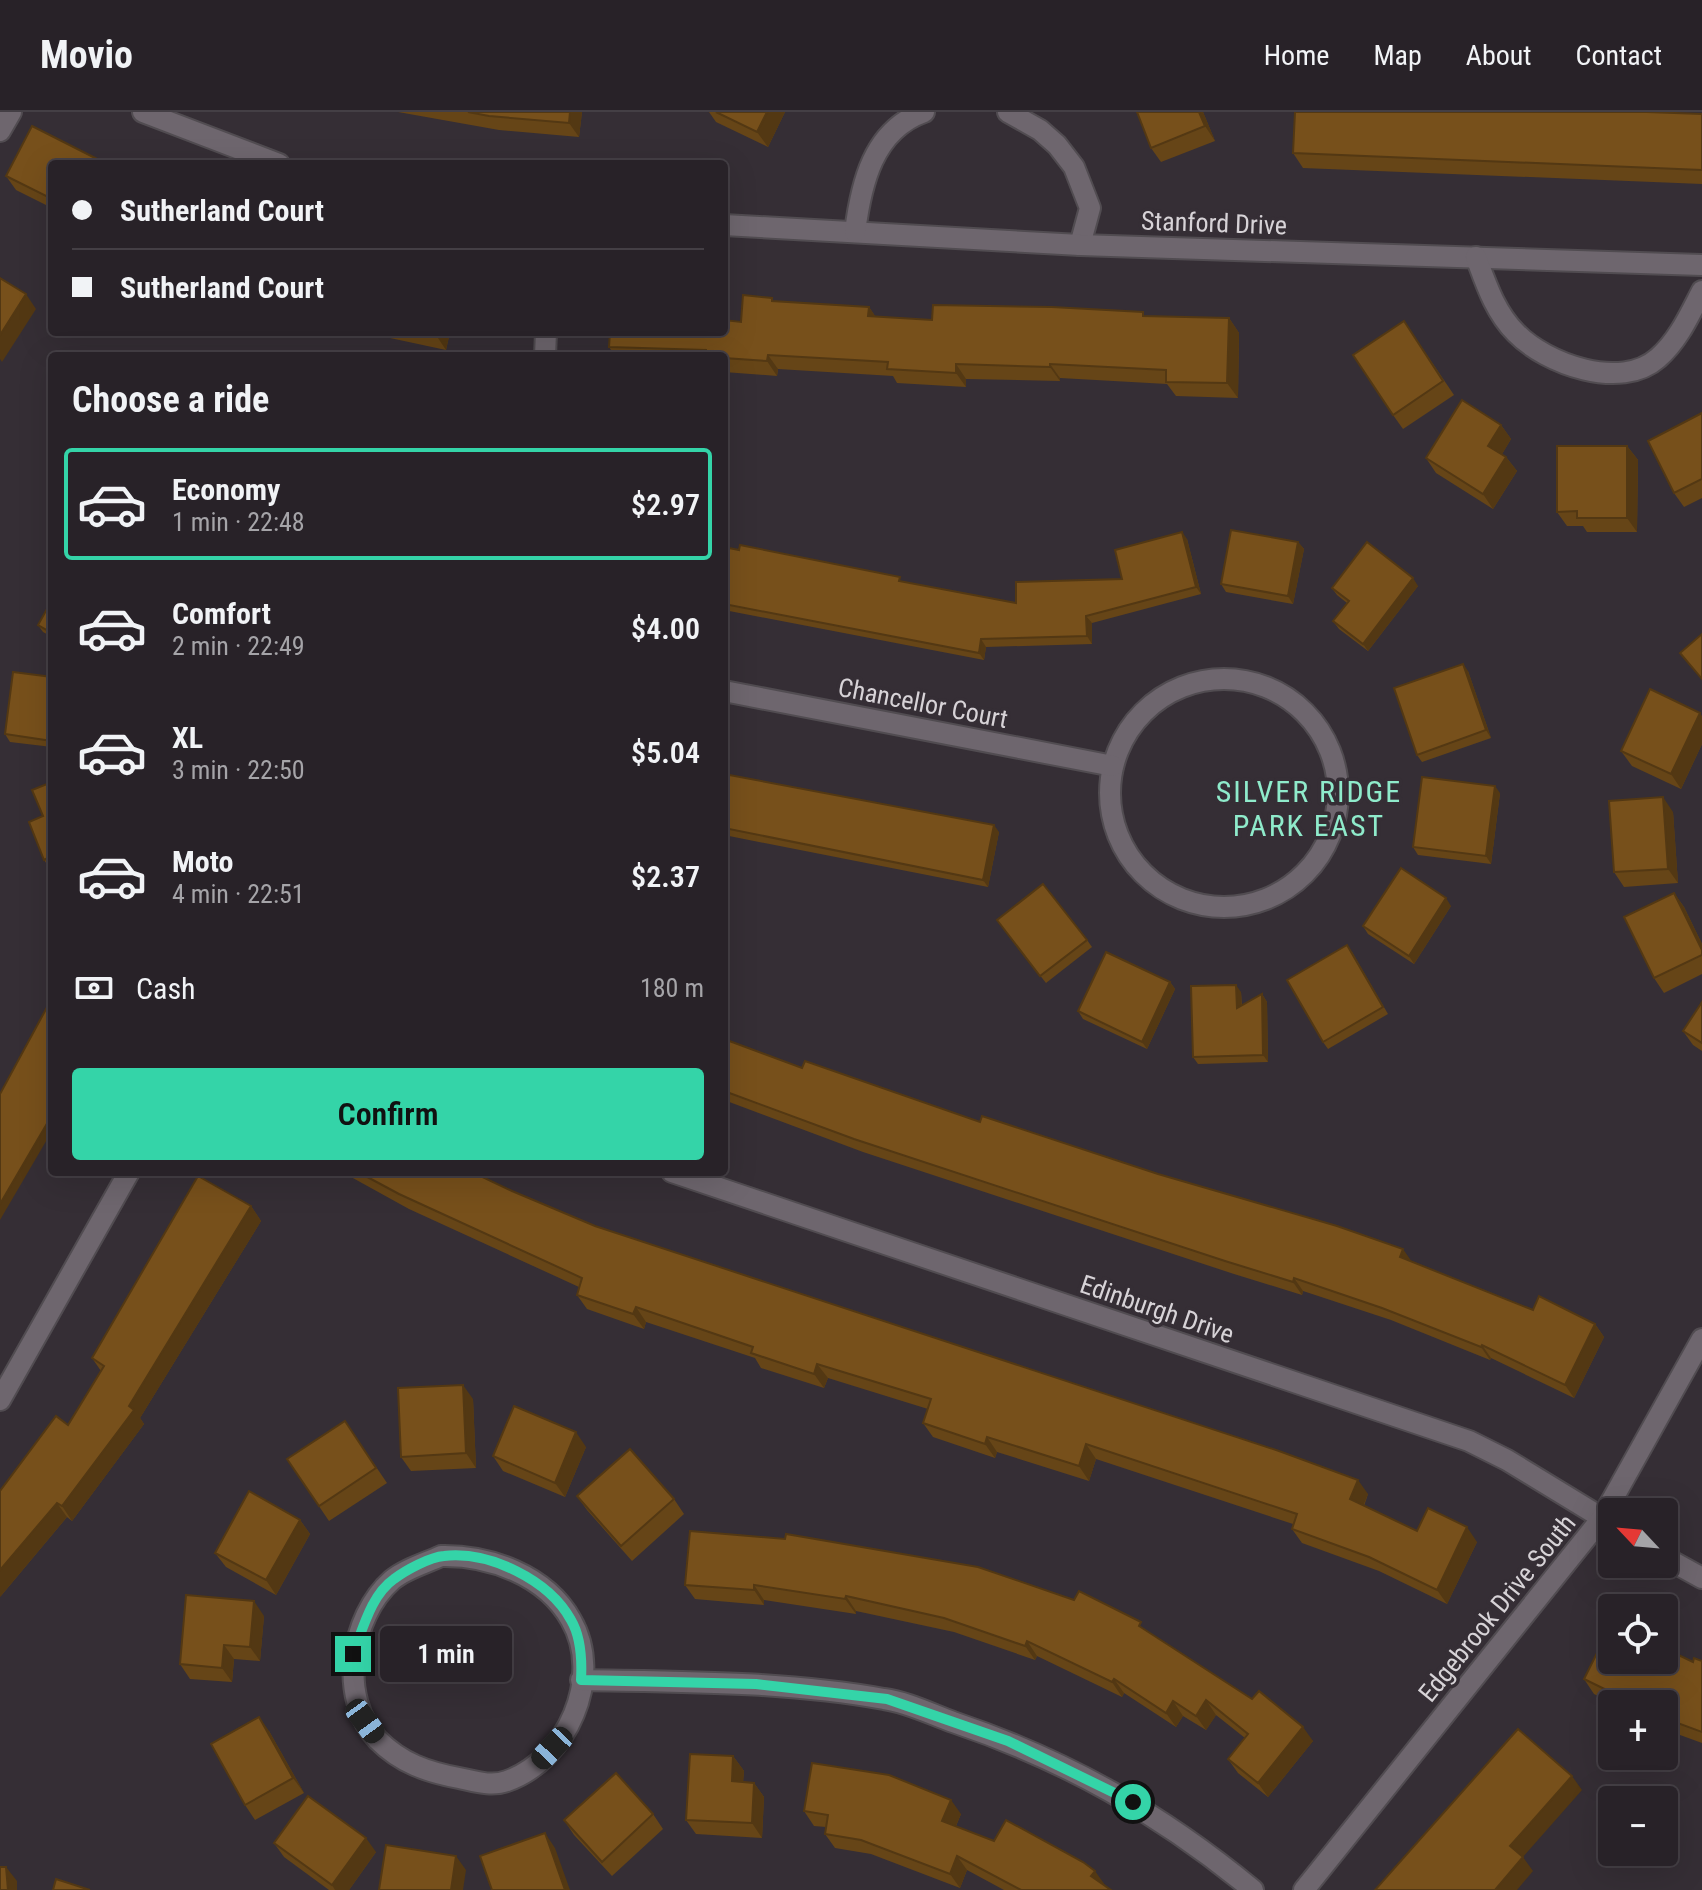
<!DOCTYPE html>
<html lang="en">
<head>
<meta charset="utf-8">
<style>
	:root { --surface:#282228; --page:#302a30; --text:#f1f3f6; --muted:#a5a4a8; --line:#443f45; --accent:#34d4a8 }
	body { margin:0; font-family:"Roboto Condensed",sans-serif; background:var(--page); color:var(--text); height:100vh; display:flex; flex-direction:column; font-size:30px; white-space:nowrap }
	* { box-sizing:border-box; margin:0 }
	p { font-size:26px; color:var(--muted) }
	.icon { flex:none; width:44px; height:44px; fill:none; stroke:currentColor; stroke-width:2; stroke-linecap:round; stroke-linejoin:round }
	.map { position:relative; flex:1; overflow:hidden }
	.details { position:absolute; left:48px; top:240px; width:680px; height:824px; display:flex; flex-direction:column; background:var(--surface); border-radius:8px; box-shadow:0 8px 32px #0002,0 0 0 2px var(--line) }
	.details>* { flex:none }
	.guide { position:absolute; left:48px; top:48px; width:680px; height:176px; border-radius:8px; box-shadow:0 8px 32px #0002,0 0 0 2px var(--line); display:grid; align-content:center; height:176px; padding:0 24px; background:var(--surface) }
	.needle { width:52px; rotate:296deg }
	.fabs { position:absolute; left:1598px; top:1386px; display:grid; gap:16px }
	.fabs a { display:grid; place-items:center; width:80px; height:80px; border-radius:8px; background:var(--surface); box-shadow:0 8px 32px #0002,0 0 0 2px var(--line); font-size:40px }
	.end { position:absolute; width:36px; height:36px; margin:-18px; border:10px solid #34d4a8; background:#111; box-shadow:0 0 0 4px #111 }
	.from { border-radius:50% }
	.bubble { position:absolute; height:56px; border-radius:8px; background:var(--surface); box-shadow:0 8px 32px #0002,0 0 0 2px var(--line); font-size:26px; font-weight:600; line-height:56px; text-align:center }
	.car { position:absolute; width:24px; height:48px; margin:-24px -12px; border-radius:10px; box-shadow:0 0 6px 2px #0007; background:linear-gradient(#222 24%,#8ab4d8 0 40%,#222 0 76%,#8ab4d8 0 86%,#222 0) }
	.guide b { display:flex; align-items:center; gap:28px; height:76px; font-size:30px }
	.guide b+b { border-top:2px solid var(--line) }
	.guide i { width:20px; height:20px; background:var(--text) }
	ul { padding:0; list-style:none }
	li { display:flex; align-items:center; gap:24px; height:112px; margin:0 16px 12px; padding:0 8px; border:4px solid transparent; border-radius:8px }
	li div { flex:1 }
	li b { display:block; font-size:30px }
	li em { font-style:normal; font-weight:600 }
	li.active { border-color:var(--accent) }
	li>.icon { width:72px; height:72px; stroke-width:1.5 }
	h2 { padding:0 24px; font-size:36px; line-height:96px }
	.pay { display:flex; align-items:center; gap:20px; height:88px; padding:0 24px; font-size:30px }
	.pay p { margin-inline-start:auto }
	.action { display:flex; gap:16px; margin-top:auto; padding:16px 24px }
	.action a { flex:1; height:92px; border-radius:8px; background:var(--accent); color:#111; font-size:32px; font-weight:600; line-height:92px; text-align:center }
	header { display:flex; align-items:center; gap:48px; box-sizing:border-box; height:112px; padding:0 40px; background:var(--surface); border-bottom:2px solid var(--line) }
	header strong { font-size:38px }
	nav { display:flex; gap:44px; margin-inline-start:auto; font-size:28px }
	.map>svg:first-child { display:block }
</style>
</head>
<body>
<header>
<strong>Movio</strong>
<nav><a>Home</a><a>Map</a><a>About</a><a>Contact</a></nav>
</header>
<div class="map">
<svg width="1702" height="1778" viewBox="0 0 1702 1778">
	<rect width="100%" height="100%" fill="#352e35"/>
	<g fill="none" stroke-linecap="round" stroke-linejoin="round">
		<g stroke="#514c51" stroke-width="24">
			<g id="minor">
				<polyline points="143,0 279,52"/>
				<polyline points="1008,0 1040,18 1057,33 1074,55 1090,96 1080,133"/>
				<polyline points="0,19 11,0"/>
				<polyline points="724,113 1080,133 1702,153"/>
				<path d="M 855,120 C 861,72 873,18 924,0"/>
				<path d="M 1476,145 C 1486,172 1495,200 1516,221 C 1546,252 1621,279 1658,246 C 1678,229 1690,202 1702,179"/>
				<polyline points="545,244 546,220"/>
				<circle cx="1224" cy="681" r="114"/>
				<polyline points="724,579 1113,654"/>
				<polyline points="672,1060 1469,1329 1507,1348 1612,1412"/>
				<polyline points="0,1288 129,1060"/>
				<path d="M 441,1444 C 489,1443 546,1463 571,1508 C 604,1565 567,1648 507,1669 C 491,1675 474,1669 459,1666 C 427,1660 401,1651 378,1628 C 338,1586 350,1505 392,1468 C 405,1457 426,1451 441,1444 Z"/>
				<polyline points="1664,1445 1702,1466"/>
				<path d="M 581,1568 C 682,1570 784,1569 884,1587 C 907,1590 931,1602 953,1610 C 1066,1648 1161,1702 1253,1778"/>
				<polyline points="1304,1778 1602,1406 1702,1227"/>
			</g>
		</g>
		<use href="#minor" stroke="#6e666e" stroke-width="20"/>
	</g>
	<g fill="#664517">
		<polygon points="398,0 582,0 579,25 499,18"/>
		<polygon points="709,0 785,0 768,35 716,10"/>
		<polygon points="1137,0 1203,0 1215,29 1161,50 1151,36"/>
		<polygon points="1702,2 1702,72 1303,56 1293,41"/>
		<polygon points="52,52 52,96 16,78 6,64"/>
		<polygon points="775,189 869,195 875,204 932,208 1146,204 1229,206 1239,221 1238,286 1176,284 1167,272 1060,266 1060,269 966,267 966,275 897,271 893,264 778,257 777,264 724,260 724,244 615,244 609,235 741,210"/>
		<polygon points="1404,209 1454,283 1403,317 1393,303"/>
		<polygon points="362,220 450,220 446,238"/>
		<polygon points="1702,301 1702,386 1684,395 1674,381"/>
		<polygon points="1501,313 1511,327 1502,342 1506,345 1517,359 1493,397 1436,361 1426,346"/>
		<polygon points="1627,334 1638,348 1637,420 1587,420 1583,414 1567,414 1557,400"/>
		<polygon points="1187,427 1201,482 1092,511 1092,532 986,535 984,548 724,498 724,435 904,470 1016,491 1122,467"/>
		<polygon points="1298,430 1304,437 1293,492 1226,480 1221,472"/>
		<polygon points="1418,474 1368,539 1339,517 1333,509 1347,491 1337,483 1332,476"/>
		<polygon points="52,488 52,525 43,520 38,513"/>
		<polygon points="1468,559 1491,626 1422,650 1417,643"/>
		<polygon points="52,565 52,635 10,630 5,622"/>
		<polygon points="1702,604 1702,632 1681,677 1632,654 1621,639"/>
		<polygon points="724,662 999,720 988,775 724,723"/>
		<polygon points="52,670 52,754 49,755 44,748 43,704"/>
		<polygon points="1500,681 1491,752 1418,743 1413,735"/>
		<polygon points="1673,700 1678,771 1624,775 1614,760"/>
		<polygon points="1674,781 1684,795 1702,832 1702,862 1664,881 1654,866"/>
		<polygon points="1451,794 1414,852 1368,822 1363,814"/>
		<polygon points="1002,815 1087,828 1092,835 1046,871"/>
		<polygon points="1352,840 1388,902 1328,937 1323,930"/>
		<polygon points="1170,870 1175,877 1147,937 1083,907 1078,899"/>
		<polygon points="1241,880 1242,894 1262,882 1267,890 1268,950 1198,952 1193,945"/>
		<polygon points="1702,890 1702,939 1693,933 1683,919"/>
		<polygon points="724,927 802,956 980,1010 1412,1150 1533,1198 1595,1212 1604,1225 1574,1286 1491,1246 1490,1248 1391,1208 1303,1179 1302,1183 1234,1162 863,1040 724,988"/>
		<polygon points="342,1060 472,1060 512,1079 595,1114 1368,1382 1364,1394 1417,1419 1477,1430 1447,1492 1379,1459 1302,1431 1292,1417 1293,1412 1096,1347 1089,1369 997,1340 995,1346 933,1325 923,1311 928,1297 828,1266 824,1276 761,1256 755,1246 646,1210 644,1217 587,1197 577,1183 579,1175 409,1097"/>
		<polygon points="251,1094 261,1109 140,1306 144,1312 72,1409 67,1405 0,1485 68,1313 101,1259 92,1246"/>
		<polygon points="473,1287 476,1356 411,1359 401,1345"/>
		<polygon points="345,1309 387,1371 329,1409 287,1347"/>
		<polygon points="586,1335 565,1385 503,1359 493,1344"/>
		<polygon points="577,1384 674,1387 684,1402 632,1449 587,1398"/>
		<polygon points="300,1408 310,1422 276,1483 226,1455 215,1441"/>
		<polygon points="690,1419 1148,1520 1313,1629 1268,1685 1238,1661 1228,1647 1245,1626 1216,1603 1206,1618 1183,1604 1176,1615 1124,1581 1122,1585 1037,1544 1035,1548 954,1520 856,1499 856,1502 764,1488 764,1493 695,1487 685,1473"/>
		<polygon points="264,1504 260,1549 234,1547 232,1570 190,1567 180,1552"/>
		<polygon points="1612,1548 1702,1549 1702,1631 1680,1623 1664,1616 1664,1592 1615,1592 1594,1582 1584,1567"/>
		<polygon points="269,1619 304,1681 255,1708 245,1693"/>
		<polygon points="733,1644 744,1659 743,1670 754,1671 764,1685 762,1726 696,1722 686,1708"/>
		<polygon points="804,1699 961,1702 956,1714 1105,1773 1111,1778 1004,1778 967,1758 960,1776 871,1742 835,1736 825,1722 826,1715 814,1714"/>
		<polygon points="653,1702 663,1717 612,1764 574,1723 564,1708"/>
		<polygon points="274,1731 376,1740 349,1778 329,1778 284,1745"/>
	</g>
	<g fill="#533813">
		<polygon points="570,0 582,0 579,25 569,11"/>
		<polygon points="767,0 785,0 768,35 757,20"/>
		<polygon points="1199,0 1203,0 1215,29 1205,14"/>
		<polygon points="26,182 36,197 2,250 0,247 0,223"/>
		<polygon points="869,195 879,210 868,204"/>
		<polygon points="1229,206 1239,221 1238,286 1227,271"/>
		<polygon points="437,220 450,220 446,238 436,223"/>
		<polygon points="768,243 778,257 777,264 767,249"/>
		<polygon points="956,252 966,267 966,275 956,261"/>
		<polygon points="1050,252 1060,266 1060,269 1050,255"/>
		<polygon points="1501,313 1511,327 1498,349 1488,334"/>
		<polygon points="1627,334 1638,348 1637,420 1627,406"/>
		<polygon points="1506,345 1517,359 1493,397 1483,382"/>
		<polygon points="1182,420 1187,427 1201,482 1196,475"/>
		<polygon points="1298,430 1304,437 1293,492 1288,484"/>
		<polygon points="1413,466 1418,474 1368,539 1363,532"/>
		<polygon points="1086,504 1092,511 1092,532 1087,524"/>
		<polygon points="981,527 986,535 984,548 979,541"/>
		<polygon points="1463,552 1468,559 1491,626 1486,618"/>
		<polygon points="1700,601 1702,604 1702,632 1681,677 1671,662"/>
		<polygon points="1495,674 1500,681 1491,752 1486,744"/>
		<polygon points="1663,685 1673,700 1678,771 1668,757"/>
		<polygon points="994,713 999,720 988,775 983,768"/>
		<polygon points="1674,781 1684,795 1702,832 1702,838"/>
		<polygon points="1446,786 1451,794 1414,852 1409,844"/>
		<polygon points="1170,870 1175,877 1147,937 1142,930"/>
		<polygon points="1236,873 1241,880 1242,904 1237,896"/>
		<polygon points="1262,882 1267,890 1268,950 1263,943"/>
		<polygon points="52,1003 52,1019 0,1108 0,1092"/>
		<polygon points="251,1094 261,1109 140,1306 144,1312 72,1409 62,1394 129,1294"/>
		<polygon points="1403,1137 1412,1150 1400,1145"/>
		<polygon points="1294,1166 1303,1179 1302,1183 1293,1170"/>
		<polygon points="636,1195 646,1210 644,1217 633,1202"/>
		<polygon points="1595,1212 1604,1225 1574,1286 1565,1273"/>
		<polygon points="1482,1233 1491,1246 1490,1248 1481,1235"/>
		<polygon points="817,1252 828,1266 824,1276 814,1262"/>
		<polygon points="463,1273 473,1287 476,1356 466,1341"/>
		<polygon points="576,1320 586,1335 565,1385 555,1371"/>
		<polygon points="987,1325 997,1340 995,1346 985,1332"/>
		<polygon points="1086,1332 1096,1347 1089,1369 1079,1354"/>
		<polygon points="1358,1368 1368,1382 1360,1402 1350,1387"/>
		<polygon points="57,1391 67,1405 0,1485 0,1458"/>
		<polygon points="300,1408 310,1422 276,1483 266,1468"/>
		<polygon points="1467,1415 1477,1430 1447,1492 1437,1478"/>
		<polygon points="754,1473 764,1488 764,1493 754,1478"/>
		<polygon points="846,1484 856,1499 856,1502 845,1487"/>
		<polygon points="254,1489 264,1504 260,1549 250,1535"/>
		<polygon points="1027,1529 1037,1544 1035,1548 1025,1534"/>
		<polygon points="224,1533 234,1547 232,1570 222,1556"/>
		<polygon points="1114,1567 1124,1581 1122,1585 1112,1570"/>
		<polygon points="1206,1588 1216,1603 1206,1618 1196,1604"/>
		<polygon points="1173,1589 1183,1604 1176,1615 1166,1601"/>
		<polygon points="259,1605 269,1619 304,1681 293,1666"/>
		<polygon points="1303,1615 1313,1629 1268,1685 1258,1671"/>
		<polygon points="733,1644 744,1659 742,1684 732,1669"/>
		<polygon points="1572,1664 1582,1678 1523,1745 1533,1759 1517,1778 1495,1778 1510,1734"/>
		<polygon points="754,1671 764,1685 762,1726 752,1711"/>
		<polygon points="951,1688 961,1702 952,1723 942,1709"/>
		<polygon points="545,1721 555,1736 570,1778 565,1778"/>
		<polygon points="366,1726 376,1740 349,1778 335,1778 332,1773"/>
		<polygon points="456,1744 466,1758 463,1778 451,1778"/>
		<polygon points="957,1744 967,1758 960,1776 950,1762"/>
		<polygon points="6,1755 17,1769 17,1778 8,1778"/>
		<polygon points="1095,1759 1105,1773 1091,1764"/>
	</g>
	<g fill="#77501b" stroke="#533813" stroke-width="2">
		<polygon points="468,0 570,0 569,11 489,4"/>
		<polygon points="716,0 767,0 757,20"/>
		<polygon points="1137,0 1199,0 1205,14 1151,36"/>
		<polygon points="1295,0 1647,0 1702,2 1702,58 1293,41"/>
		<polygon points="32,14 107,52 52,52 52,87 6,64"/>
		<polygon points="0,166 26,182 0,223"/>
		<polygon points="743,183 772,186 772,189 869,195 868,204 932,208 933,193 1052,195 1143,200 1143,204 1229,206 1227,271 1166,270 1166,258 1050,252 1050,255 956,252 956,261 887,257 888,250 768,243 767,249 724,246 724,244 706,244 706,238 609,235 610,220 724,220 724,208 741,210"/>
		<polygon points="1404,209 1443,269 1393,303 1353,243"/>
		<polygon points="420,220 437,220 436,223"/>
		<polygon points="1462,288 1501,313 1488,334 1506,345 1483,382 1426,346"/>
		<polygon points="1702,301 1702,367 1674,381 1648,329"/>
		<polygon points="1557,334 1627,334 1627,406 1577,406 1577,399 1557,400"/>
		<polygon points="1231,418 1298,430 1288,484 1221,472"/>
		<polygon points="1182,420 1196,475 1086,504 1087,524 981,527 979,541 724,492 724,435 739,438 740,433 900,465 899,469 1016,491 1016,470 1122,467 1115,438"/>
		<polygon points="1367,430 1413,466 1363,532 1333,509 1349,489 1332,476"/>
		<polygon points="52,488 52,521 38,513"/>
		<polygon points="1702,522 1702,567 1680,541"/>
		<polygon points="1463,552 1486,618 1417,643 1394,576"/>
		<polygon points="13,560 52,565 52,629 5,622"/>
		<polygon points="1650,577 1700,601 1671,662 1621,639"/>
		<polygon points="724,662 994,713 983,768 724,716"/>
		<polygon points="1422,665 1495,674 1486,744 1413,735"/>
		<polygon points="52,670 52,744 44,748 29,710 43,704 32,678"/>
		<polygon points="1663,685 1668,757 1614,760 1609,689"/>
		<polygon points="1401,756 1446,786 1409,844 1363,814"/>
		<polygon points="1043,772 1087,828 1040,864 997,808"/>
		<polygon points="1674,781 1702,838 1702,843 1654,866 1624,805"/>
		<polygon points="1347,833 1383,895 1323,930 1287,868"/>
		<polygon points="1106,840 1170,870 1142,930 1078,899"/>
		<polygon points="1236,873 1237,896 1262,882 1263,943 1193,945 1191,874"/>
		<polygon points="52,886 52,1003 0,1092 0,982"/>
		<polygon points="1702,890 1702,931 1683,919"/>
		<polygon points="724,927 802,956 805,949 980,1010 982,1004 1158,1062 1337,1114 1403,1137 1400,1145 1533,1198 1539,1184 1595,1212 1565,1273 1482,1233 1481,1235 1382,1196 1294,1166 1293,1170 1225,1149 854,1027 724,979"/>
		<polygon points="358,1060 472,1060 512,1079 595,1114 1279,1339 1358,1368 1350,1387 1417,1419 1428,1396 1467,1415 1437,1478 1369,1445 1292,1417 1297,1402 1086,1332 1079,1354 987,1325 985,1332 923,1311 931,1287 817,1252 814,1262 751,1241 753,1235 636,1195 633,1202 577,1183 582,1166 399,1082"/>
		<polygon points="198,1064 251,1094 129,1294 134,1298 62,1394 57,1391 0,1458 0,1379 56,1304 68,1313 104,1254 92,1246"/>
		<polygon points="463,1273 466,1341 401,1345 398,1276"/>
		<polygon points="514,1294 576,1320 555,1371 493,1344"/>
		<polygon points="345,1309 376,1356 319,1394 287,1347"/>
		<polygon points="630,1337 674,1387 621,1434 577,1384"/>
		<polygon points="249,1379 300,1408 266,1468 215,1441"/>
		<polygon points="690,1419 785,1427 786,1422 978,1455 1074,1488 1079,1479 1141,1510 1139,1514 1252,1587 1259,1579 1303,1615 1258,1671 1228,1647 1248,1622 1206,1588 1196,1604 1173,1589 1166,1601 1114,1567 1112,1570 1027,1529 1025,1534 944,1506 846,1484 845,1487 754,1473 754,1478 685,1473"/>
		<polygon points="186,1483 254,1489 250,1535 224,1533 222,1556 180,1552"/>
		<polygon points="1602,1531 1612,1536 1612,1548 1664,1548 1664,1536 1693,1550 1694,1546 1702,1549 1702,1620 1664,1606 1664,1592 1635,1592 1584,1567"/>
		<polygon points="259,1605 293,1666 245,1693 211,1632"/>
		<polygon points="1518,1617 1572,1664 1510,1734 1523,1745 1495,1778 1375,1778"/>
		<polygon points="690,1642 733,1644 732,1669 754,1671 752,1711 686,1708"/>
		<polygon points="812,1651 889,1663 951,1688 942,1709 994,1729 1006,1708 1083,1750 1095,1759 1091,1764 1111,1778 1021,1778 957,1744 950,1762 861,1728 825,1722 828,1703 804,1699"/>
		<polygon points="616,1661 653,1702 602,1750 564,1708"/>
		<polygon points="308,1684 366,1726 332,1773 274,1731"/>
		<polygon points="545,1721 565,1778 492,1778 480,1744"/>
		<polygon points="386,1733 456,1744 451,1778 379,1778"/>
		<polygon points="0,1755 6,1755 8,1778 0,1778"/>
		<polygon points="56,1767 90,1778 53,1778"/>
	</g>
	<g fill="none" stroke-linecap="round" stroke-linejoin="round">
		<path stroke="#34d4a8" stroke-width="10" d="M 353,1542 C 363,1517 371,1483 394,1467 C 406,1458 430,1445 444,1444 C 490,1439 549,1468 571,1508 C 581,1525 582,1550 581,1568 L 756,1572 L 887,1587 L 1008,1629 L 1133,1690"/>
	</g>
	<g text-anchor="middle" stroke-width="7" stroke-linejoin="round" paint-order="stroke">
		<g font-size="26" fill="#d7d3d7" stroke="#352e35">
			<text transform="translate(1214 111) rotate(2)" y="9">Stanford Drive</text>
			<text transform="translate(923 591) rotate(11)" y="9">Chancellor Court</text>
			<text transform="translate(1157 1197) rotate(19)" y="9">Edinburgh Drive</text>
			<text transform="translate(1497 1496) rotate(-51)" y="9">Edgebrook Drive South</text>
		</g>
		<g font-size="30" letter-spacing="2" fill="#8febcb" stroke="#352e35">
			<text x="1309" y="690">SILVER RIDGE<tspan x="1309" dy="34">PARK EAST</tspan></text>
		</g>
	</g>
</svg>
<div class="fabs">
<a><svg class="needle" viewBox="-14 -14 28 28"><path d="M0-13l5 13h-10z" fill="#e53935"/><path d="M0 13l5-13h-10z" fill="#a5a4a8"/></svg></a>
<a><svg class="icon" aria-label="locate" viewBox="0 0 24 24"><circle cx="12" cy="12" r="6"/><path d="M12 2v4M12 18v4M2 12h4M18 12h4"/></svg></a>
<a>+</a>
<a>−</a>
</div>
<i class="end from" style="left:1133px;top:1690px"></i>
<i class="end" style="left:353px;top:1542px"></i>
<div class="bubble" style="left:380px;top:1514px;width:132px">1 min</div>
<i class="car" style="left:365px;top:1609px;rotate:144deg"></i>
<i class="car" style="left:552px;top:1636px;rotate:223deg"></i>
<div class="guide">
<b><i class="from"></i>Sutherland Court</b>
<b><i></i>Sutherland Court</b>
</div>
<section class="details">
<h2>Choose a ride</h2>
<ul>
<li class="active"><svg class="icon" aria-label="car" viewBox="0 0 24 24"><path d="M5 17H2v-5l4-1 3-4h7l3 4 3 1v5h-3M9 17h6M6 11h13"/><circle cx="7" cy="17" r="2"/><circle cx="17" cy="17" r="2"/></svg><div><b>Economy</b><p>1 min · 22:48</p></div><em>$2.97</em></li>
<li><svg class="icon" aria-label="car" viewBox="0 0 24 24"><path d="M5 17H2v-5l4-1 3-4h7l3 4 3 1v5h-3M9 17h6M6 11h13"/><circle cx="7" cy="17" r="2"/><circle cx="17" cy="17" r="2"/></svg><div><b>Comfort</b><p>2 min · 22:49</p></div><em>$4.00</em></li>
<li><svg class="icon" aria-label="car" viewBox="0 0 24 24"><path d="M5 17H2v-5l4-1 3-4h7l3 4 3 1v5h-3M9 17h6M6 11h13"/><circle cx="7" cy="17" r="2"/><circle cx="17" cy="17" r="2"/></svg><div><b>XL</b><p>3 min · 22:50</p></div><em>$5.04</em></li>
<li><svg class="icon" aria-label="car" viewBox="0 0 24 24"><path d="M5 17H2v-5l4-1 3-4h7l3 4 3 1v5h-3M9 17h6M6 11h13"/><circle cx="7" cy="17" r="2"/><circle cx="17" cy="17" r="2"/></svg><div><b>Moto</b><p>4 min · 22:51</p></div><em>$2.37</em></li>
</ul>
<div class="pay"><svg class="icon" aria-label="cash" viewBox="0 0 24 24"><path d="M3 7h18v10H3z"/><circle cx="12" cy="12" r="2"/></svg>Cash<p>180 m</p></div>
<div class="action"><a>Confirm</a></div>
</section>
</div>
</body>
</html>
